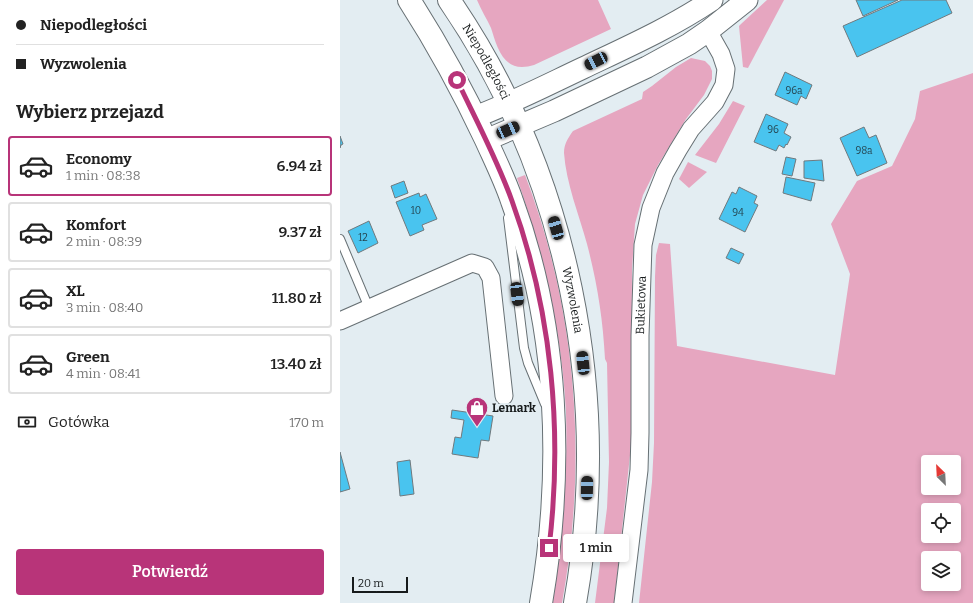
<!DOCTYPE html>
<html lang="pl">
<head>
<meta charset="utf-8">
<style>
	:root { --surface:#fff; --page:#f2f2f2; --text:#222; --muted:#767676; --line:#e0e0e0; --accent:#b83479 }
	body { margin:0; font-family:Bitter,serif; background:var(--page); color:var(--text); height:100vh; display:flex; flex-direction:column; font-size:15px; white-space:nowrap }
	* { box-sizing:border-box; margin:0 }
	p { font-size:13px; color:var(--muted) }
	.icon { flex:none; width:22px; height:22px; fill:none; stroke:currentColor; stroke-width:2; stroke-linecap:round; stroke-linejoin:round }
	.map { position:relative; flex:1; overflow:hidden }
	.side { display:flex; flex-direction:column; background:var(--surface); width:340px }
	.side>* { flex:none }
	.hud { display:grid; align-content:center; height:88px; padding:0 16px; background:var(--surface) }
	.needle { width:26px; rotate:336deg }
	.tools { position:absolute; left:581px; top:455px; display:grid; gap:8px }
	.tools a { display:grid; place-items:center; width:40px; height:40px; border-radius:4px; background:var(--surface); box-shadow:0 2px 6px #0003; font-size:20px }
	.scale { position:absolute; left:12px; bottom:10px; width:56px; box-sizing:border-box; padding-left:4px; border:2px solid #171b1c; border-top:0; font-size:11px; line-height:14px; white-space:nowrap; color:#171b1c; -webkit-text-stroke:3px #e3edf2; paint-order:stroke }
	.end { position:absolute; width:18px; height:18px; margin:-9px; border:5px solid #b83479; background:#fff; box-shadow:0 0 0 2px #fff }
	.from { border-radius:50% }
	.bubble { position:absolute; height:28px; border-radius:4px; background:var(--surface); box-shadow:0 2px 6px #0003; font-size:13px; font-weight:600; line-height:28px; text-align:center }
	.car { position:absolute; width:12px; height:24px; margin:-12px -6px; border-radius:5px; box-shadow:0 0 3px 1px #0007; background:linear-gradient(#222 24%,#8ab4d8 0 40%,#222 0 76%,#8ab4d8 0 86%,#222 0) }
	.hud b { display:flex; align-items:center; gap:14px; height:38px; font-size:15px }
	.hud b+b { border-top:1px solid var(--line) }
	.hud i { width:10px; height:10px; background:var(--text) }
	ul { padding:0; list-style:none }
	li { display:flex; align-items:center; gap:12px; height:60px; margin:0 8px 6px; padding:0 8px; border:2px solid var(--line); border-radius:4px }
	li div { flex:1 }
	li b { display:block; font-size:15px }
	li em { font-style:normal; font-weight:600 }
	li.selected { border-color:var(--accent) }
	li>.icon { width:36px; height:36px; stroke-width:1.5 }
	h2 { padding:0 16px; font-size:18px; line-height:48px }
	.pay { display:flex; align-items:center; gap:10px; height:44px; padding:0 16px; font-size:15px }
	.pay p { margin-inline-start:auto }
	.primary-button { display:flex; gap:8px; margin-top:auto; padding:8px 16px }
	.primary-button a { flex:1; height:46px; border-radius:4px; background:var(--accent); color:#fff; font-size:16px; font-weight:600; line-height:46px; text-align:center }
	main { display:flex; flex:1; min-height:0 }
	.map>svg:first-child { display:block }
</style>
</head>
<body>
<main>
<section class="side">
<div class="hud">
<b><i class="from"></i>Niepodległości</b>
<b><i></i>Wyzwolenia</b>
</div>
<h2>Wybierz przejazd</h2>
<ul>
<li class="selected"><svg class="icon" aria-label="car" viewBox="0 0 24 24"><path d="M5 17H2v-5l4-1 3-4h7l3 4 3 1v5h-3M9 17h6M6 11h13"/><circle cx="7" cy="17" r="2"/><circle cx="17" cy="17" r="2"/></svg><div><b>Economy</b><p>1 min · 08:38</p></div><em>6.94 zł</em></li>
<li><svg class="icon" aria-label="car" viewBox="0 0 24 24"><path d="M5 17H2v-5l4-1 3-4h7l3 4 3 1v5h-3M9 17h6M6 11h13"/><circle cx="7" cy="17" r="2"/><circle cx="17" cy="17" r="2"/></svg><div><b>Komfort</b><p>2 min · 08:39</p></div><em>9.37 zł</em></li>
<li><svg class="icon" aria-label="car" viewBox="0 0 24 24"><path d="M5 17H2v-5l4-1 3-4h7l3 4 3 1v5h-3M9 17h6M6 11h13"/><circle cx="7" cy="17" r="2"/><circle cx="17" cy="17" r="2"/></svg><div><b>XL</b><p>3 min · 08:40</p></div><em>11.80 zł</em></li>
<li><svg class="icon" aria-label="car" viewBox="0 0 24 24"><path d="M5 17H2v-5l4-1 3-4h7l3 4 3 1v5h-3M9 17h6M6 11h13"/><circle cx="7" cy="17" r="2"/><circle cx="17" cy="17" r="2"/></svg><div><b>Green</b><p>4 min · 08:41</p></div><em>13.40 zł</em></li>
</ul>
<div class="pay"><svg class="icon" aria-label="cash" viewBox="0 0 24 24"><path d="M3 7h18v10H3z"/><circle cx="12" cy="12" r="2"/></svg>Gotówka<p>170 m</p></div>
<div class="primary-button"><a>Potwierdź</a></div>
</section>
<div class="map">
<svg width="633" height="603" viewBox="0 0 633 603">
	<rect width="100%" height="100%" fill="#e3edf2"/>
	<g fill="#e6a6c0" fill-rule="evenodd">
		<path d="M 137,0 L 258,0 L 271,29 L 194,65 C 190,66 186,67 182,67 C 161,67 156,43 151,28 C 147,19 141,10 137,0 Z"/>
		<polygon points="427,0 444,0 408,68 403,67 399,26 401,24"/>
		<path d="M 351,58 L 365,61 L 370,66 L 372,71 L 372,79 L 364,95 L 346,119 L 318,165 L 303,195 L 295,224 L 292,269 L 291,446 L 274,603 L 255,603 L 267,508 L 269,462 L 267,363 L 265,359 C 263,319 257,282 247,244 C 239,215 226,183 224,153 C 224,144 228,138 233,131 L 302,99 L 303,92 L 312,86 L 336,67 Z"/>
		<path d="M 633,73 L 633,603 L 299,603 L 312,482 L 314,443 L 315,277 L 316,255 L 319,243 L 330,244 L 337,346 L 495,375 L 510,274 L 491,224 L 517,181 L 552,166 L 575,119 L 580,91 ZM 588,462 L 614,462 L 614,488 L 588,488 ZM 588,510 L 614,510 L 614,536 L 588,536 ZM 588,558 L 614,558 L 614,584 L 588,584 Z"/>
		<polygon points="393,101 405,106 376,163 355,155 379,124"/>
		<polygon points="348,162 367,172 349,188 339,179"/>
		<path d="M 185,175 C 237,311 248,460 222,603 L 213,603 C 222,540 228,476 226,412 C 222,332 203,254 177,178 Z"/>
	</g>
	<g fill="#49c4ef" stroke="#70797d">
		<polygon points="516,0 558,0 523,16"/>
		<polygon points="562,0 606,0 612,13 517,57 503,26"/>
		<polygon points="445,72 472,85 466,99 461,96 457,105 435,95"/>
		<polygon points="426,114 448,124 444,133 451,137 447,145 446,144 444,148 439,145 436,151 414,142"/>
		<polygon points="524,127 529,138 536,135 547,163 517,176 500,138"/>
		<polygon points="0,136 3,144 1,145 0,148"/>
		<polygon points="446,157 456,159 452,176 442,174"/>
		<polygon points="482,160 484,181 464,178 464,161"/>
		<polygon points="446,177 475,183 471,201 443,193"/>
		<polygon points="64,181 68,193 55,198 51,186"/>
		<polygon points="399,187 417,196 414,203 418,205 405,232 379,219 392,192 396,194"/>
		<polygon points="79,193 80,197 86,194 97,219 82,225 84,230 70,236 56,202"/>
		<polygon points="29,221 38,243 18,253 8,231"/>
		<polygon points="391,248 404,254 399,264 386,258"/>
		<polygon points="112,410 153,416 149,441 141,440 138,458 112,454 115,437 121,438 124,420 111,418"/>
		<polygon points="0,452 10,489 0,492"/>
		<polygon points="70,460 74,494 60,496 57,462"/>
	</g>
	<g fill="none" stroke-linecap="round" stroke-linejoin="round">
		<g stroke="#677074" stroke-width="10">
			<g id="service">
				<polyline points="168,218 184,348 188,363 205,404"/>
				<polyline points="0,239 29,308"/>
			</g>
		</g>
		<g stroke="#677074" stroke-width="19">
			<g id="minor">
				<polyline points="0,321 132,263 145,267 151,278 164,396"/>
				<path id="s1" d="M 283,603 L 299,470 L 300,433 L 300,336 L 303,245 L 311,208 L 325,173 L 338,150 L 351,129 L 375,102 L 384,85 L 386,69 L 381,54 L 368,31"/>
			</g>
		</g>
		<g stroke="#677074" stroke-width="23">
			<g id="tertiary">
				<path d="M 135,117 C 172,103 207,85 243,68 C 287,47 332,27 372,0"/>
				<polyline points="146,140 214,111 307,67 349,44 368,31 407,0"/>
			</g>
		</g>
		<g stroke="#677074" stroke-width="24">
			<g id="secondary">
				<path d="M 69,0 C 98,45 123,91 146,140 C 155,160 165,180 172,201 C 219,329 224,470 201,603"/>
				<path id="s2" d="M 109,0 C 229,175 272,395 235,603"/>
			</g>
		</g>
		<use href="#service" stroke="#fff" stroke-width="8"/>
		<use href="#minor" stroke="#fff" stroke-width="17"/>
		<use href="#tertiary" stroke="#fff" stroke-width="21"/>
		<use href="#secondary" stroke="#fff" stroke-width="22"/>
	</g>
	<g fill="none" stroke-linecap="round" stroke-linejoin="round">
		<path stroke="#b83479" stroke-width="5" d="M 117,80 C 136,120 157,159 172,201 C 212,311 223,432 209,548"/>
	</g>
	<defs>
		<g id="shop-pin" transform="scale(1.15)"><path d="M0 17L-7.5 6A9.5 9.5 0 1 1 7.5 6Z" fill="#b83479" stroke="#e3edf2"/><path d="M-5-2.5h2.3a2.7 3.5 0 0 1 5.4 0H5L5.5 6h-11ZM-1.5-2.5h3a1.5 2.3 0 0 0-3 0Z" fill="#fff"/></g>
	</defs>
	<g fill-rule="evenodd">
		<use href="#shop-pin" x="137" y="408"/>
	</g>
	<g text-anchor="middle" stroke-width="4" stroke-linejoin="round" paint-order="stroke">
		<g font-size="10" fill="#244551">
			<text x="454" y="94">96a</text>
			<text x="433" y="133">96</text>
			<text x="524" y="154">98a</text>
			<text x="76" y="214">10</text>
			<text x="398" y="216">94</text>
			<text x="23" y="241">12</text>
		</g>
		<g font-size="12" fill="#171b1c" stroke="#e3edf2">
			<text dy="4" stroke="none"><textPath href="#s2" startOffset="72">Niepodległości</textPath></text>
			<text dy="4" stroke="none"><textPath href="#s2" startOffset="327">Wyzwolenia</textPath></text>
			<text dy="4" stroke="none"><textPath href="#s1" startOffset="299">Bukietowa</textPath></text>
		</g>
		<g font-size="12" font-weight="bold" fill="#171b1c" stroke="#e3edf2" text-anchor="start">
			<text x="152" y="412">Lemark</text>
		</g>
	</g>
</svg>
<div class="tools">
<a><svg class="needle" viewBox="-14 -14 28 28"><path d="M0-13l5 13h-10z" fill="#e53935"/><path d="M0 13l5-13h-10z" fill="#767676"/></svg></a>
<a><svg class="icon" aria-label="locate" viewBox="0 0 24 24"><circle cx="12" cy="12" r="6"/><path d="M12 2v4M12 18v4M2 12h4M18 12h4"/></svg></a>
<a><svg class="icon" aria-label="layers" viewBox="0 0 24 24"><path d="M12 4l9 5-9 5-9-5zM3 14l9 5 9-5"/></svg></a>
</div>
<div class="scale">20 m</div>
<i class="end from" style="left:117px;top:80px"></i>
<i class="end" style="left:209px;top:548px"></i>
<div class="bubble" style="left:223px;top:534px;width:66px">1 min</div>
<i class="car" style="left:256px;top:61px;rotate:244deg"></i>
<i class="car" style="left:168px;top:130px;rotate:66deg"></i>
<i class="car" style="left:216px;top:228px;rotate:344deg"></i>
<i class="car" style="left:177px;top:294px;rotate:173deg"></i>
<i class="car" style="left:243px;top:363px;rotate:354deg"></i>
<i class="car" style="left:247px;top:488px;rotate:1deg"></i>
</div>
</main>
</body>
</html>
